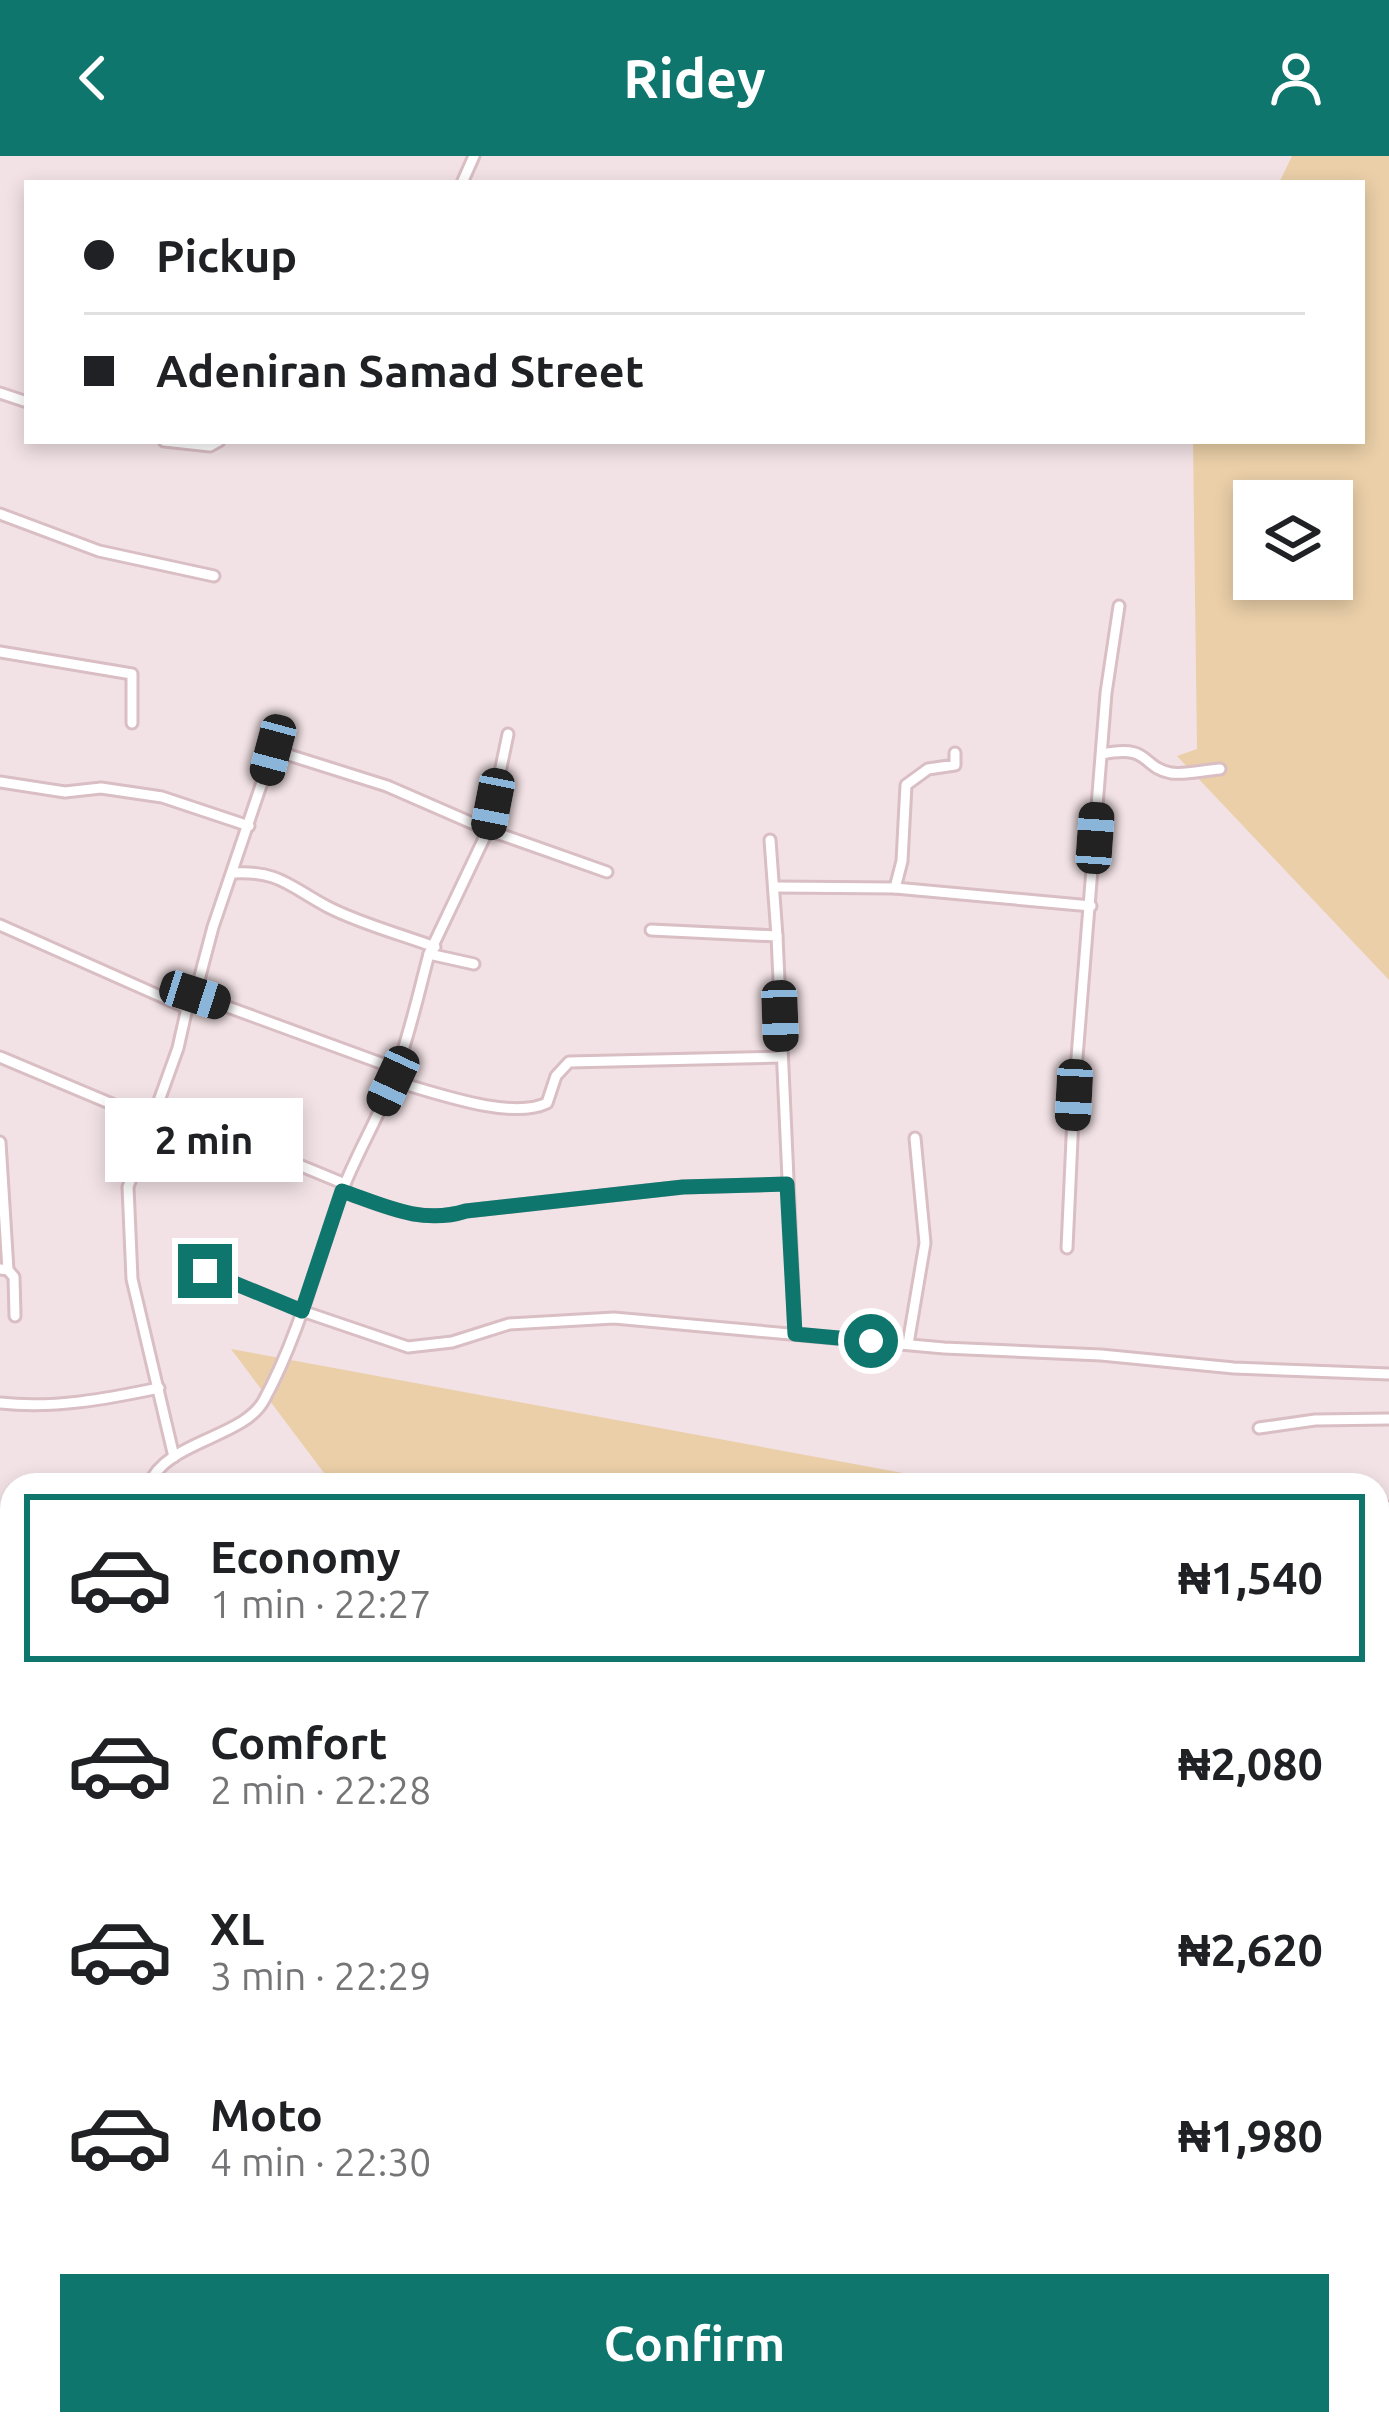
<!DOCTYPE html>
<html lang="en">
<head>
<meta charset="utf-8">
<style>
	:root { --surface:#fff; --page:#f2f2f2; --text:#202124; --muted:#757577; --line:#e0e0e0; --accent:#0f766e }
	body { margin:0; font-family:Ubuntu,sans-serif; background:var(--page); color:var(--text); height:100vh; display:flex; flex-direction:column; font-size:45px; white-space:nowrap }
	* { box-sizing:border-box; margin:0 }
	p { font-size:39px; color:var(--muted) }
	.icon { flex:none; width:66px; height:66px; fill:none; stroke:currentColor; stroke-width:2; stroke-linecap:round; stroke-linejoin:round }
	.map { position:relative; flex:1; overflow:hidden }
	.panel { position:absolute; left:0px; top:1317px; width:1389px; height:963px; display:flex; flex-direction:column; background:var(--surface); border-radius:36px 36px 0 0; box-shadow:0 6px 18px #0003 }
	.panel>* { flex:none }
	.banner { position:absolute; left:24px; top:24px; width:1341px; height:264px; border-radius:0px; box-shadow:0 6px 18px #0003; display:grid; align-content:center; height:264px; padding:0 60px; background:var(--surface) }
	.buttons { position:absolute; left:1233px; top:324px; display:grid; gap:24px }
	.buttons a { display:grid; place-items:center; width:120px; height:120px; border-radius:0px; background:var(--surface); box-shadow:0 6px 18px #0003; font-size:60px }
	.end { position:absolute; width:54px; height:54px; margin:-27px; border:15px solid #0f766e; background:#fff; box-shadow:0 0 0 6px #fff }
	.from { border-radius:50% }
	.bubble { position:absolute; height:84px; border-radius:0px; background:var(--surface); box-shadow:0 6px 18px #0003; font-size:39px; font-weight:700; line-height:84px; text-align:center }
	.car { position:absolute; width:36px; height:72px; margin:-36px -18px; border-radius:15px; box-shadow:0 0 9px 3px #0007; background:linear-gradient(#222 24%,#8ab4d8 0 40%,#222 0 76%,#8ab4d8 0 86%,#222 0) }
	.banner b { display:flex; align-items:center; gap:42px; height:114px; font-size:45px }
	.banner b+b { border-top:3px solid var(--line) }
	.banner i { width:30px; height:30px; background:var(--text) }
	ul { padding:21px 0 0; list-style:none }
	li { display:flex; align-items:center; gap:36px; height:168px; margin:0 24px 18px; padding:0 36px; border:6px solid transparent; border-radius:0px }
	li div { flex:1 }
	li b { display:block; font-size:45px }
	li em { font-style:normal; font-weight:700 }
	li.selected { border-color:var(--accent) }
	li>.icon { width:108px; height:108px; stroke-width:1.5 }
	.primary-button { display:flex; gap:24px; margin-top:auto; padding:24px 60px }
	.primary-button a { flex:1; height:138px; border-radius:0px; background:var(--accent); color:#fff; font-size:48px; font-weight:700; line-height:138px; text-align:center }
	header { display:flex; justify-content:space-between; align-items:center; height:156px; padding:0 60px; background:var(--accent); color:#fff; font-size:54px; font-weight:700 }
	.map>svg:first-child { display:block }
</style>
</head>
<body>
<header><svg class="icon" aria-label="back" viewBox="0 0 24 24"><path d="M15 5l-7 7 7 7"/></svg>Ridey<svg class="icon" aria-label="person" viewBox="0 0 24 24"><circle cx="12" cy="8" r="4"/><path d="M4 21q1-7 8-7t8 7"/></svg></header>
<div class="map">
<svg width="1389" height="2278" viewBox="0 0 1389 2278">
	<rect width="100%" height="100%" fill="#f2e2e5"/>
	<polygon fill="#ebd4d8" points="12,2186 12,2268 1151,2268 1151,2278 0,2278 0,2206"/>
	<g fill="#eacfa8" fill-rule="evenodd">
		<path d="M 1292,0 L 1389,0 L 1389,824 L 1177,600 L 1197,593 L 1193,285 L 1362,285 L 1362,27 L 1279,27 ZM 1254,345 L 1332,345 L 1332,423 L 1254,423 Z"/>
		<polygon points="231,1193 968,1329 333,1329"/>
		<polygon points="1377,2078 1389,2099 1389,2278 1151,2278 1151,2268 1377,2268"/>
	</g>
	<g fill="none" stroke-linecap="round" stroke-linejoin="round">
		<g stroke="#d9bec4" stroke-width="15">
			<g id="street">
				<polyline points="462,27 474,0"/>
				<polyline points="0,237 27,246"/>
				<polyline points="164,285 210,290 219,285"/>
				<polyline points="0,358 99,395 214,420"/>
				<polyline points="0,496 132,518 132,567"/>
				<path d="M 1102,598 C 1152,588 1140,611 1171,617 C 1186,619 1205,614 1220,613"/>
				<polyline points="0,626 65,636 101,632 162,641 249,670"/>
				<polyline points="770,684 777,780"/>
				<path d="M 232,717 C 279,714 290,731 328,751 C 361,768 400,778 435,791"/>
				<polyline points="776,731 895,732 1091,750"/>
				<polyline points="895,732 902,705 906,629 928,613 955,609 955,597"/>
				<polyline points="0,769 187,852"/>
				<polyline points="651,774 777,780 795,1178"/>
				<polyline points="429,798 488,674 607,716"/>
				<polyline points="195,839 397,913"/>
				<polyline points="0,901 150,964"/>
				<path d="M 393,925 C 431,935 510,965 547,947 L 556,920 L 569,906 L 781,901"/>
				<polyline points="236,983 345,1028"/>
				<polyline points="0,986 8,1114 0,1113"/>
				<path d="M 342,1035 C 384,1050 422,1069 466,1055 L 683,1031 L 787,1028"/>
				<polyline points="1067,1092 1074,939 1106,537 1119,450"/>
				<polyline points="8,1114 14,1121 15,1160"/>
				<polyline points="205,1115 302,1155 408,1191 452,1186 509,1168 614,1162 944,1192 1101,1199 1234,1212 1389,1218"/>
				<polyline points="908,1188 925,1087 915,982"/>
				<path d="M 0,1247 C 54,1253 106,1243 159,1232"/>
				<polyline points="1259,1272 1315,1264 1389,1263"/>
				<polyline points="174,1301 132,1123 128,1031 178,892 187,852 195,839 213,771 273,594 387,630 488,674 508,578"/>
				<path d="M 149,1329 C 165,1285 244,1282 264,1244 C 299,1180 317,1106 341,1038 C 356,998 379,961 394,921 C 409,881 418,839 429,798 L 474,808"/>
				<polyline points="1377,1355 1389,1351"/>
				<polyline points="0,1376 12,1376"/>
				<polyline points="1377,1490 1389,1486"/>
				<polyline points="0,1508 12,1511"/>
				<polyline points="0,1533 12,1516"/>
				<polyline points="1377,1633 1389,1628"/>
				<polyline points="0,1717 12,1723"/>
				<polyline points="0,1765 12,1744"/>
				<polyline points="1377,1768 1389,1763"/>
				<polyline points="1377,1910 1389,1905"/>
				<polyline points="1377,2206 1389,2201"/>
				<polyline points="116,2268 119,2278"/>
				<polyline points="259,2268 262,2278"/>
				<polyline points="397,2268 400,2278"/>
				<polyline points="545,2268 549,2278"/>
				<polyline points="685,2268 688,2278"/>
				<polyline points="824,2268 827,2278"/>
				<polyline points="1114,2268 1117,2278"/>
				<polyline points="1180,2278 1208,2268"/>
			</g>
		</g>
		<use href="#street" stroke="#fff" stroke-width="9"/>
	</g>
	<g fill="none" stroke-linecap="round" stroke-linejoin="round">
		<path stroke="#0f766e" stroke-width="15" d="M 205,1115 L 302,1155 L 342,1035 C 385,1050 422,1069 466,1055 L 683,1031 L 787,1028 L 795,1178 L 871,1185"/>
	</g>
</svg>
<div class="buttons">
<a><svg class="icon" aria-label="layers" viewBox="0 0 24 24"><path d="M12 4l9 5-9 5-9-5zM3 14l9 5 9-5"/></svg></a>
</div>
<i class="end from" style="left:871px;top:1185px"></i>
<i class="end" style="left:205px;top:1115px"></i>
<div class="bubble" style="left:105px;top:942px;width:198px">2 min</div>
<i class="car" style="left:273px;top:594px;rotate:195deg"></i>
<i class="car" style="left:493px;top:648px;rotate:191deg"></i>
<i class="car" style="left:1095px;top:682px;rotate:4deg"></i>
<i class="car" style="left:195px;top:839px;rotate:108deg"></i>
<i class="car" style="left:780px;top:860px;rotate:178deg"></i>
<i class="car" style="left:393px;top:925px;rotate:205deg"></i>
<i class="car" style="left:1074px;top:939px;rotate:183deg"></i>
<div class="banner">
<b><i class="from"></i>Pickup</b>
<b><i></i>Adeniran Samad Street</b>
</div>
<section class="panel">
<ul>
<li class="selected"><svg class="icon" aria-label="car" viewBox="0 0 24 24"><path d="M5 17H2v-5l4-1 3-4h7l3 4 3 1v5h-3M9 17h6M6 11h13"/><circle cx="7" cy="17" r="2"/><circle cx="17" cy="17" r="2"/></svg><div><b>Economy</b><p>1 min · 22:27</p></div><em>₦1,540</em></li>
<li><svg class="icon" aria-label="car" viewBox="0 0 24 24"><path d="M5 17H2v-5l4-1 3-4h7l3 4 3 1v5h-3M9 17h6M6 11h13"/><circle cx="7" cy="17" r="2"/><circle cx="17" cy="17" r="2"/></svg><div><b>Comfort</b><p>2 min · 22:28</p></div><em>₦2,080</em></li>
<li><svg class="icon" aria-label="car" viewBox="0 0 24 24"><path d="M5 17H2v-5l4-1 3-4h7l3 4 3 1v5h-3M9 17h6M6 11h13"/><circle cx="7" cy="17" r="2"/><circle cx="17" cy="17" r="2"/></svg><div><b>XL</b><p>3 min · 22:29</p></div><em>₦2,620</em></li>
<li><svg class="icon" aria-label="car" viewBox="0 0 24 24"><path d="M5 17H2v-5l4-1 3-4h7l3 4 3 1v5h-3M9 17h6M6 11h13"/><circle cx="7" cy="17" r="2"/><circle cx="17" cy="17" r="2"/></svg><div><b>Moto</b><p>4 min · 22:30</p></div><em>₦1,980</em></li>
</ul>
<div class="primary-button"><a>Confirm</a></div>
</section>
</div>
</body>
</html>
